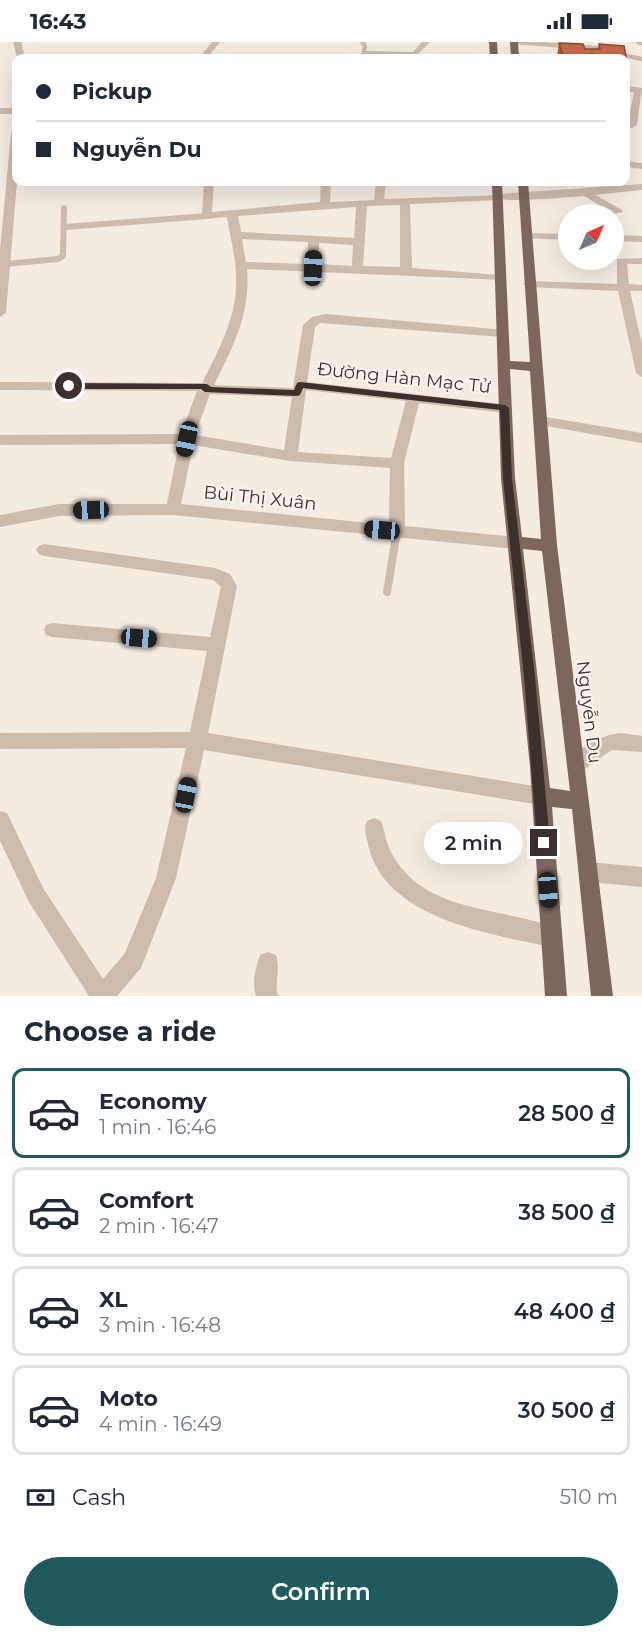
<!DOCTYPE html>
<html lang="en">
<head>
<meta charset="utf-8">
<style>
	:root { --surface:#fff; --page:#f6f6f7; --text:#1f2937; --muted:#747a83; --line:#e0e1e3; --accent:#1f5a5e }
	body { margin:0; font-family:Montserrat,sans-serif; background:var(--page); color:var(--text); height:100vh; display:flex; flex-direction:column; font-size:22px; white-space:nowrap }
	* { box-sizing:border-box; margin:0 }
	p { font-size:20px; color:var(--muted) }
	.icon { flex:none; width:33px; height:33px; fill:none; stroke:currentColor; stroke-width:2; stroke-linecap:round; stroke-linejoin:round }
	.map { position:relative; height:954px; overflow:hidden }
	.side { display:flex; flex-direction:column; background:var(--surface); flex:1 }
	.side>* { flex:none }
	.guide { position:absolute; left:12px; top:12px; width:618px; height:132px; border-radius:12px; box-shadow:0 6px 24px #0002; display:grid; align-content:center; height:132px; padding:0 24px; background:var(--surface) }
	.needle { width:39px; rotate:45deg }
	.buttons { position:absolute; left:558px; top:162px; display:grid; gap:12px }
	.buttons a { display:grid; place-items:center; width:66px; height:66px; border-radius:50%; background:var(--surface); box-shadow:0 6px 24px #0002; font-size:30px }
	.end { position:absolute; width:27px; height:27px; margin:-14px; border:8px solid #3b302b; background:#fff; box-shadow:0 0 0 3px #fff }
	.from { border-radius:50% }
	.bubble { position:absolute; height:42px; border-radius:21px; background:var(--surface); box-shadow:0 6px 24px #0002; font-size:20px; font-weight:600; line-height:42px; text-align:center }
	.car { position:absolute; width:18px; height:36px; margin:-18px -9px; border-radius:8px; box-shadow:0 0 4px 2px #0007; background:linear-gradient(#222 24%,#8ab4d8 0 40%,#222 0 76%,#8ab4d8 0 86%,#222 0) }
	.guide b { display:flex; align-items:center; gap:21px; height:57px; font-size:22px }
	.guide b+b { border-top:2px solid var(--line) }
	.guide i { width:15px; height:15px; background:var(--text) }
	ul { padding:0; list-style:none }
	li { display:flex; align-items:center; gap:18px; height:90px; margin:0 12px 9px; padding:0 12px; border:3px solid var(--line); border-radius:12px }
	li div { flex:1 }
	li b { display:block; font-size:22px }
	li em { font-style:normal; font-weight:600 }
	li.current { border-color:var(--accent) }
	li>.icon { width:54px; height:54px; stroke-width:1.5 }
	h2 { padding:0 24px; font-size:27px; line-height:72px }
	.pay { display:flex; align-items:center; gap:15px; height:66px; padding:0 24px; font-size:22px }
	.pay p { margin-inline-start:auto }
	.cta { display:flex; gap:12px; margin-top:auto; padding:12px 24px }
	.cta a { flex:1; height:69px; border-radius:36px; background:var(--accent); color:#fff; font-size:24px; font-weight:600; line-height:69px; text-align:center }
	.status { display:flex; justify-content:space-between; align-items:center; height:42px; padding:0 30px; background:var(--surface); direction:ltr }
	.status svg { height:16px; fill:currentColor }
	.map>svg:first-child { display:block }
</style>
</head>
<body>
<div class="status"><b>16:43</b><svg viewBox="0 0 49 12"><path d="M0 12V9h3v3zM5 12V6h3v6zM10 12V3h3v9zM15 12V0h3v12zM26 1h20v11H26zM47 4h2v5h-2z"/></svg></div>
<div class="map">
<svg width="642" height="954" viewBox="0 0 642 954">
	<rect width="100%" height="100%" fill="#f4ebe1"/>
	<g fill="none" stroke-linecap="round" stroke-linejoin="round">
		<g stroke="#cdbbac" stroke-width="4.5">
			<polyline points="362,0 365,4 363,16"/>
			<polyline points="514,0 608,7"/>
			<polyline points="638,0 642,1"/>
			<polyline points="618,12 642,17"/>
		</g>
		<g stroke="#cdbbac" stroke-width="6">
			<polyline points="65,185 207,174"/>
			<polyline points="5,222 58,217 63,214 64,166"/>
		</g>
		<polyline stroke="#cdbbac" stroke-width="8" points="387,550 397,489"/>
		<g fill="#cdbbac" fill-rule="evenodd">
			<polygon points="13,0 21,0 25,16 17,16"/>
			<polygon points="212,0 220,0 207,16 199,16"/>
			<polygon points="422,0 430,0 415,15 365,13 361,11 365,9 413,10"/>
			<polygon points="626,44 642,46 637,83 632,86 626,85 626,79 628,80 634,50 626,50"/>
			<rect x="0" y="66" width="16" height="6"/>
			<polygon points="16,88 17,140 6,271 0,275 0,209 11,91"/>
			<polygon points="626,119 642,121 642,127 626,125"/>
			<path d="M 204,140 L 214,140 L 212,170 L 320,160 L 321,140 L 331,140 L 330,160 L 374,158 L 376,140 L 386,140 L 384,157 L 502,153 L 502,157 L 498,158 L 410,162 L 412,226 L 500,233 L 506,236 L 504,238 L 247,227 C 251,270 233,306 214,343 L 293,346 L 303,283 L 312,275 L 326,272 L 506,288 L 508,291 L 502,295 L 320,281 L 315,285 L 307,340 L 510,363 L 512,366 L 505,371 L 419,361 L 404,421 L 405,484 L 516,495 L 521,497 L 524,501 L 521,505 L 516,507 L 173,473 L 59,474 L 0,485 L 0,473 L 59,462 L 167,462 L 179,402 L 0,403 L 0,393 L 181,392 L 197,349 L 0,348 L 0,340 L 202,341 C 219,308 238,273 236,235 C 236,215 230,195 227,175 L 207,177 L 202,174 ZM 400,163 L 400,225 L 363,224 L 367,164 ZM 356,165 L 354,196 L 241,190 L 238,174 ZM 242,197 L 308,200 L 307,222 L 246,220 ZM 319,201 L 353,203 L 352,224 L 319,222 ZM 306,348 L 406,359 L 391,416 L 298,410 ZM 210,352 L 292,355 L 284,408 L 195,393 ZM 193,403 L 290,419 L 390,426 L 389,483 L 181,462 Z"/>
			<polygon points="585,147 622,168 623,170 614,172 581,152 580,150"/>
			<polygon points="526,191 568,192 568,198 522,196 522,192"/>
			<polygon points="614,193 642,194 642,200 614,199"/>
			<polygon points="642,216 642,222 627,222 629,242 642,243 642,249 630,249 642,303 642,335 636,331 618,249 529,245 523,242 529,239 617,242 617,217"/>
			<polygon points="540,374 642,391 642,401 535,382 533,379"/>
			<polygon points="44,502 215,526 230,532 237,544 208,691 540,745 547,748 550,754 547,760 540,763 204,708 176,836 141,926 117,954 89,954 29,860 0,799 0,769 7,771 43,846 103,937 125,911 156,836 186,706 0,707 0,691 190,690 207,609 52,595 46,593 44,588 46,583 52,581 210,595 221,545 213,538 44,514 39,512 36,508 39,504"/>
			<path d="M 620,691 L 642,694 L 642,710 L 612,708 L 576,733 L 569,730 L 567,724 C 575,706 601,693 620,691 Z"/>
			<path d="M 374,776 L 381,779 C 385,789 386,801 391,810 C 423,873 504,864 558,887 L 562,894 L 558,901 L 551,905 C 491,892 387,877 369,806 C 367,796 363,788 367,779 Z"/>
			<polygon points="589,820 642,825 642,845 589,840 582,837 579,830 582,823"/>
			<path d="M 268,910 L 276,913 C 281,927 274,940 278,954 L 256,954 C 252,940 255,927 260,913 Z"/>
		</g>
		<path fill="#cdbbac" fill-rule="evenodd" d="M 642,142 L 642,148 C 619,150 505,164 493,155 L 498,152 Z"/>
		<g fill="#7d675c" fill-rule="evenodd">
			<polygon points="489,0 497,0 498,16 490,16"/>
			<polygon points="510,0 518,0 519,16 511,16"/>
			<path d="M 492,140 L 502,140 L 510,319 L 530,320 L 518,140 L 528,140 L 557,503 L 613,954 L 591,954 L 572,767 L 552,765 L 567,954 L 545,954 L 530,725 L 501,436 ZM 510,327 L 530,329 L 541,497 L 522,495 L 515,436 ZM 523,507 L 542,509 L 570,749 L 550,746 Z"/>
		</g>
	</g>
	<g fill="#ac5a40">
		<polygon points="559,1 583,2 585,7 598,7 599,2 624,4 627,19 626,24 626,16 557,16 557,14"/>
		<polygon points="626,55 628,67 626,77"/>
	</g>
	<g fill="#c8694b" stroke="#8c4a34" stroke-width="1.5">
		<polygon points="559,1 583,2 585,7 600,7 599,2 624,4 627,19 626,19 626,16 603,16 601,13 588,12 588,16 564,16"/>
		<polygon points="626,55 629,56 628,67 626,66"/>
	</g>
	<polygon fill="#3b302b" points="300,340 505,363 509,366 512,436 535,635 550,801 548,805 544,807 539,805 537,801 524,635 503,436 500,368 303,346 300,353 297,354 205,350 201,347 69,347 65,344 69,341 207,342 211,345 294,348 297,341"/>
	<g text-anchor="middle" stroke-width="4.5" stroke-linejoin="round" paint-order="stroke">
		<g font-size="18" fill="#3b302b" stroke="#fbf5ee">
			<text transform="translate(404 336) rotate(6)" y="6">Đường Hàn Mạc Tử</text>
			<text transform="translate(260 456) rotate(6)" y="6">Bùi Thị Xuân</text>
			<text transform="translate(589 670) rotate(83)" y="6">Nguyễn Du</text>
		</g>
	</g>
</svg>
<div class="buttons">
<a><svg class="needle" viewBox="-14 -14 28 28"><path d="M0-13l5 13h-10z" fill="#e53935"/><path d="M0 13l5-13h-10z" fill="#747a83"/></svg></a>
</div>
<i class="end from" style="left:69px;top:344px"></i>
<i class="end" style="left:544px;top:801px"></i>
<div class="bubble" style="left:424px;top:780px;width:99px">2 min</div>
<i class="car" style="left:313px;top:226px;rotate:2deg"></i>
<i class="car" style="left:187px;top:397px;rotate:192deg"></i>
<i class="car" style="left:91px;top:468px;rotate:268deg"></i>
<i class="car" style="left:382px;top:488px;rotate:275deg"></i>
<i class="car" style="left:139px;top:596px;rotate:95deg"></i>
<i class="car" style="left:186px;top:753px;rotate:11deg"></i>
<i class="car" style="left:548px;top:848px;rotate:176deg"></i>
<div class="guide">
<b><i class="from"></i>Pickup</b>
<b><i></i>Nguyễn Du</b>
</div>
</div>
<section class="side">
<h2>Choose a ride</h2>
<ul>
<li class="current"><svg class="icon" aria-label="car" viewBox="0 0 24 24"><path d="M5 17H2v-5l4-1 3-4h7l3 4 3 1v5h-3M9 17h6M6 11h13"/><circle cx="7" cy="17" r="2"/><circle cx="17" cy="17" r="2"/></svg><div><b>Economy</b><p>1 min · 16:46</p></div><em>28 500 ₫</em></li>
<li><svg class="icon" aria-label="car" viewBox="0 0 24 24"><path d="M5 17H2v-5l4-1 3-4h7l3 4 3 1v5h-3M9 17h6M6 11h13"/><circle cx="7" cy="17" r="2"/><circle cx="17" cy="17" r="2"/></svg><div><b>Comfort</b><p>2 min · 16:47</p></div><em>38 500 ₫</em></li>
<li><svg class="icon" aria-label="car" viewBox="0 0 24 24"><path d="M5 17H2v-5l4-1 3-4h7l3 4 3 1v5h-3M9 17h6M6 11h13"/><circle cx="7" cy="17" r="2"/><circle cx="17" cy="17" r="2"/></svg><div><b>XL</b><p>3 min · 16:48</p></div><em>48 400 ₫</em></li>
<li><svg class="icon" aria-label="car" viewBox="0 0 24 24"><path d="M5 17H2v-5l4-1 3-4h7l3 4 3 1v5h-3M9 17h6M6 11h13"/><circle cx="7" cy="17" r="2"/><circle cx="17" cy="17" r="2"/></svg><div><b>Moto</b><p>4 min · 16:49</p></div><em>30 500 ₫</em></li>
</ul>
<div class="pay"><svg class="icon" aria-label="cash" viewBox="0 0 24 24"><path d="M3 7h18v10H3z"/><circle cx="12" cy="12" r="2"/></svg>Cash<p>510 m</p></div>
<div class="cta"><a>Confirm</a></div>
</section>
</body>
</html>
